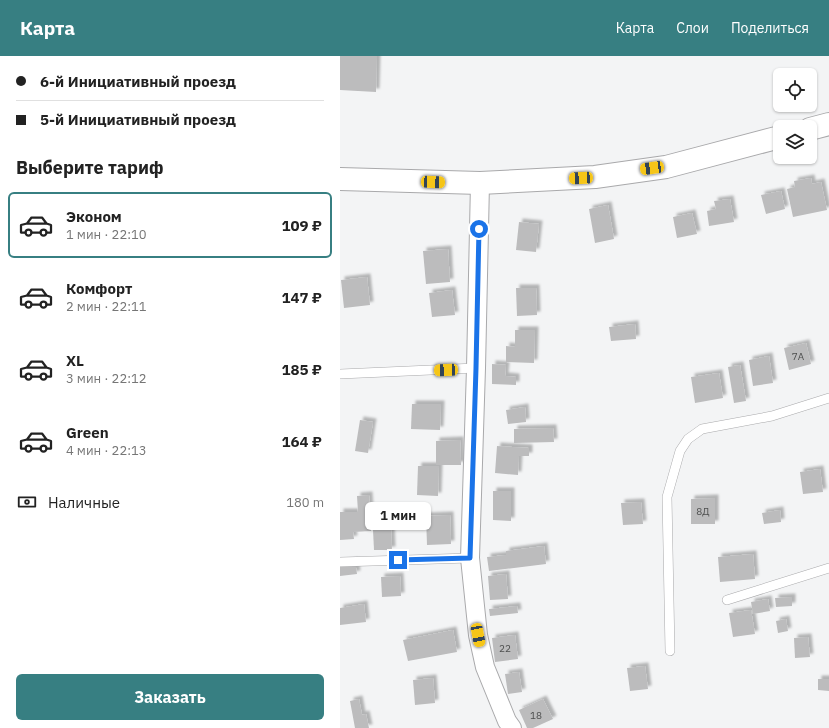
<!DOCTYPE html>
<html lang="ru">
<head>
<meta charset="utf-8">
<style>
	:root { --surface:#fff; --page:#f6f6f6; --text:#222; --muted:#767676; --line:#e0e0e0; --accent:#377f82 }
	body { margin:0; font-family:"IBM Plex Sans",sans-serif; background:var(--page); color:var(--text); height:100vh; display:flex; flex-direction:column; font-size:15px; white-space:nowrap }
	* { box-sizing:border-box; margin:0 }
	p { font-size:13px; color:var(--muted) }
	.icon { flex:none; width:22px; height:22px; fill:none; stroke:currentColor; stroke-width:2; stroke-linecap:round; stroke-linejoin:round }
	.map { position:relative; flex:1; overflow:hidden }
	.panel { display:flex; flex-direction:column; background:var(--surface); width:340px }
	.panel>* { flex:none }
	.top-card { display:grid; align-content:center; height:88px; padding:0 16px; background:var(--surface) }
	.buttons { position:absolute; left:433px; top:12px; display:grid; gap:8px }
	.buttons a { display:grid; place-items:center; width:44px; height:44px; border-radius:6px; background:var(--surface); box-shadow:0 1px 3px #0004; font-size:20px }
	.end { position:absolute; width:18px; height:18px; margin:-9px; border:5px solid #1a73e8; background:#fff; box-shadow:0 0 0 2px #fff }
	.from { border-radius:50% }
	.bubble { position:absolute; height:28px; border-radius:6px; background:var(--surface); box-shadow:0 1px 3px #0004; font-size:13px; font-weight:700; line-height:28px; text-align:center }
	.car { position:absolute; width:12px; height:24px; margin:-12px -6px; border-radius:5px; box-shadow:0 0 3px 1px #0007; background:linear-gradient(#f5c518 24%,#345 0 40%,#f5c518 0 76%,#345 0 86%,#f5c518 0) }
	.top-card b { display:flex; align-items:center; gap:14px; height:38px; font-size:15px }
	.top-card b+b { border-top:1px solid var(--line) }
	.top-card i { width:10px; height:10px; background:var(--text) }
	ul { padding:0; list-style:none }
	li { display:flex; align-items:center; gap:12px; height:66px; margin:0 8px 6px; padding:0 8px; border:2px solid transparent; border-radius:6px }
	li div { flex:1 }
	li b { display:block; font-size:15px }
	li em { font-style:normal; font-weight:700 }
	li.current { border-color:var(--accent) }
	li>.icon { width:36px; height:36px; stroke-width:1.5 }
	h2 { padding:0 16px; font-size:18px; line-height:48px }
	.pay { display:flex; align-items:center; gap:10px; height:44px; padding:0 16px; font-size:15px }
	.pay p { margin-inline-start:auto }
	.button { display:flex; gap:8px; margin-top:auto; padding:8px 16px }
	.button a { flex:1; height:46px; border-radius:6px; background:var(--accent); color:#fff; font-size:16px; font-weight:700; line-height:46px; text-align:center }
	header { display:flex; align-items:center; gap:24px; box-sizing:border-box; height:56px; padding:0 20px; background:var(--accent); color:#fff }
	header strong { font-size:19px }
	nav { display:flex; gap:22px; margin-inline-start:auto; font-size:14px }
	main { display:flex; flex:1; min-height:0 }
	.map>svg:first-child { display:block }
</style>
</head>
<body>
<header>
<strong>Карта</strong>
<nav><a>Карта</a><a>Слои</a><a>Поделиться</a></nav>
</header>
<main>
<section class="panel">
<div class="top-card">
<b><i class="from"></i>6-й Инициативный проезд</b>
<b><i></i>5-й Инициативный проезд</b>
</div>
<h2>Выберите тариф</h2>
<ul>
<li class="current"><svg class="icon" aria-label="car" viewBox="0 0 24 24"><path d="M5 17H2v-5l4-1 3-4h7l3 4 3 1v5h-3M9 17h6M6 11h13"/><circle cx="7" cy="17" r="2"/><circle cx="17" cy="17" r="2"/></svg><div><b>Эконом</b><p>1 мин · 22:10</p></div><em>109 ₽</em></li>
<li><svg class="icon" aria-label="car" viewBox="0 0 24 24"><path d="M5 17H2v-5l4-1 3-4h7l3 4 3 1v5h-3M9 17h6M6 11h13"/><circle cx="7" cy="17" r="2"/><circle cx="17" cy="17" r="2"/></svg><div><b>Комфорт</b><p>2 мин · 22:11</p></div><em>147 ₽</em></li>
<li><svg class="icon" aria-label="car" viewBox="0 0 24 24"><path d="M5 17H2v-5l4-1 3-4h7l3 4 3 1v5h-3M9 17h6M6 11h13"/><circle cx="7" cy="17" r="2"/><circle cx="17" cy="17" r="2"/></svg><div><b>XL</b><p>3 мин · 22:12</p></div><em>185 ₽</em></li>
<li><svg class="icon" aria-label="car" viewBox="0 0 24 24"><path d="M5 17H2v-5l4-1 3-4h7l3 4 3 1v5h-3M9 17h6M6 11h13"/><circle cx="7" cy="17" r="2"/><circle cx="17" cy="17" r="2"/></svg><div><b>Green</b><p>4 мин · 22:13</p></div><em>164 ₽</em></li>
</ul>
<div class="pay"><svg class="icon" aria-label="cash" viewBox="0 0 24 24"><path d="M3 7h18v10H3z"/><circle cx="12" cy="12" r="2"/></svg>Наличные<p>180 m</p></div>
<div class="button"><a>Заказать</a></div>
</section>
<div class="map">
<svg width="489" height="672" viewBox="0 0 489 672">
	<defs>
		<filter id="shadow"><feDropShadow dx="3.5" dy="-3.5" stdDeviation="1" flood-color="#0004"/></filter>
	</defs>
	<rect width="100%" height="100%" fill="#f3f4f5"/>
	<g fill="#bcbcbd" filter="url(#shadow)">
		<polygon points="0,0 37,0 36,36 0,34"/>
		<polygon points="471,122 472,128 481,126 487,154 453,161 447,133 455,131 454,125"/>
		<polygon points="441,135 445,153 426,158 421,139"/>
		<polygon points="390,143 394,166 369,170 367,155 376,153 374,145"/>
		<polygon points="268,149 274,183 255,187 249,153"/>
		<polygon points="352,157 357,178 337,182 333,161"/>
		<polygon points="179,166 199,168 196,196 176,194"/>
		<polygon points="108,193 110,226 86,228 83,195"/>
		<polygon points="27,221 30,249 4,252 1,224"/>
		<polygon points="176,232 196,232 197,259 177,260"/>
		<polygon points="112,234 115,259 92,261 89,237"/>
		<polygon points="295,268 296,283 271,285 269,271"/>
		<polygon points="175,274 195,274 194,307 166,306 166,290 175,291"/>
		<polygon points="466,287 471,308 449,314 444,292"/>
		<polygon points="429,300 433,327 413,330 409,304"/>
		<polygon points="152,308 166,309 165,320 176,321 176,329 152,328"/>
		<polygon points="400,309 406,345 394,347 388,311"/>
		<polygon points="379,317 383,342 355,347 351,321"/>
		<polygon points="72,348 101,348 100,374 71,373"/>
		<polygon points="185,351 186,366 168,368 166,354"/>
		<polygon points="20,364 33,366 28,397 15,395"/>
		<polygon points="213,372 214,386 174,387 174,373"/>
		<polygon points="120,384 121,409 96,409 96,385"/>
		<polygon points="157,390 189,392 189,400 179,400 178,419 155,417"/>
		<polygon points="78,410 99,410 98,440 77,439"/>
		<polygon points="480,413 483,436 463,438 460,416"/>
		<polygon points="153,435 171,435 171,465 153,464"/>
		<polygon points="29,439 31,475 13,476 14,483 0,484 0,456 18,456 17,440"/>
		<polygon points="375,442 375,468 351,468 351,443"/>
		<polygon points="301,446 303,468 283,469 281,447"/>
		<polygon points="440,454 441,466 424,468 422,457"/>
		<polygon points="110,459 111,488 87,489 86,460"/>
		<polygon points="51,473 52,494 34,494 33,474"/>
		<polygon points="204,490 206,508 149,515 147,501 166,499 166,495"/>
		<polygon points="413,498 415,523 380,526 378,501"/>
		<polygon points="15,505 17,518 0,520 0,508"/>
		<polygon points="166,518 168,543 150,544 148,520"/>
		<polygon points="60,520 61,540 42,541 41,521"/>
		<polygon points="452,541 452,550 436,551 435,542"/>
		<polygon points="428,543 430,555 413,558 411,546"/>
		<polygon points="24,548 26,566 0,569 0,552"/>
		<polygon points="177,550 178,557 150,560 149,553"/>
		<polygon points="411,554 415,578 393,581 389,557"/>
		<polygon points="446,563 448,575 438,577 436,565"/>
		<polygon points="113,574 117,596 68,605 63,584"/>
		<polygon points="175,579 178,603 155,606 152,582"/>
		<polygon points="468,581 470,601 455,602 454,582"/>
		<polygon points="305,610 308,633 290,635 287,612"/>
		<polygon points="179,616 182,636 168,638 165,618"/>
		<polygon points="93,622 95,647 75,649 73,624"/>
		<polygon points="478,623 489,623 489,635 478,634"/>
		<polygon points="19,643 22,659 26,658 29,672 15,672 10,645"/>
		<polygon points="203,643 213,663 193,672 187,672 179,654"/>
	</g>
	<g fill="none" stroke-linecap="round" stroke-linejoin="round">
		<g stroke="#a9a9ab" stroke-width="10">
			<g id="service">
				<polyline points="0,318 136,312"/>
				<polyline points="0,506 130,502"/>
				<polyline points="387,544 489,512"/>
				<polyline points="330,595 327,441 340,395 348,383 362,373 432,360 489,342"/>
			</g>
		</g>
		<g stroke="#a9a9ab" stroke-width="20">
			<polyline id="minor" points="140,127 136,312 130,502 138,579 145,611 167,665 172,672"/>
		</g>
		<g stroke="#a9a9ab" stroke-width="24">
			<g id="tertiary">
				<polyline points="470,73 489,68"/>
				<polyline points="0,123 140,127 255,121 326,111 440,81"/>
			</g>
		</g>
		<use href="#service" stroke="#fff" stroke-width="9"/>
		<use href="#minor" stroke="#fff" stroke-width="18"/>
		<use href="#tertiary" stroke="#fff" stroke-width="22"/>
	</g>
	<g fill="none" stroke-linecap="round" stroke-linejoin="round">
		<polyline stroke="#1a73e8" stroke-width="5" points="58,504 130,502 136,312 139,173"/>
	</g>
	<g text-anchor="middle" stroke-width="4" stroke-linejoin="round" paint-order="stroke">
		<g font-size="10" fill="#4d4e4e">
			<text x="458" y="304">7А</text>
			<text x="363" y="459">8Д</text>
			<text x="165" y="596">22</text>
			<text x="196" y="663">18</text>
		</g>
	</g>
</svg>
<div class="buttons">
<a><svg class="icon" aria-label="locate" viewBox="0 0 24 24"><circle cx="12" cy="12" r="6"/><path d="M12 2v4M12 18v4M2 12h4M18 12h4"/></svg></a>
<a><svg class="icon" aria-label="layers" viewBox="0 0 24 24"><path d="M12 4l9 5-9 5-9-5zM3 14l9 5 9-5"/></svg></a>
</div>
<i class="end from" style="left:139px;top:173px"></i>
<i class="end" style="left:58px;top:504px"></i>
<div class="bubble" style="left:25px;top:446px;width:66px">1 мин</div>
<i class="car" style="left:312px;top:112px;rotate:262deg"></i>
<i class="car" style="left:241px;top:122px;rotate:267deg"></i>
<i class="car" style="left:93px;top:126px;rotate:92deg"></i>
<i class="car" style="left:106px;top:314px;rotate:268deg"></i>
<i class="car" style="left:138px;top:579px;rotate:169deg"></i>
</div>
</main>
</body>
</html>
